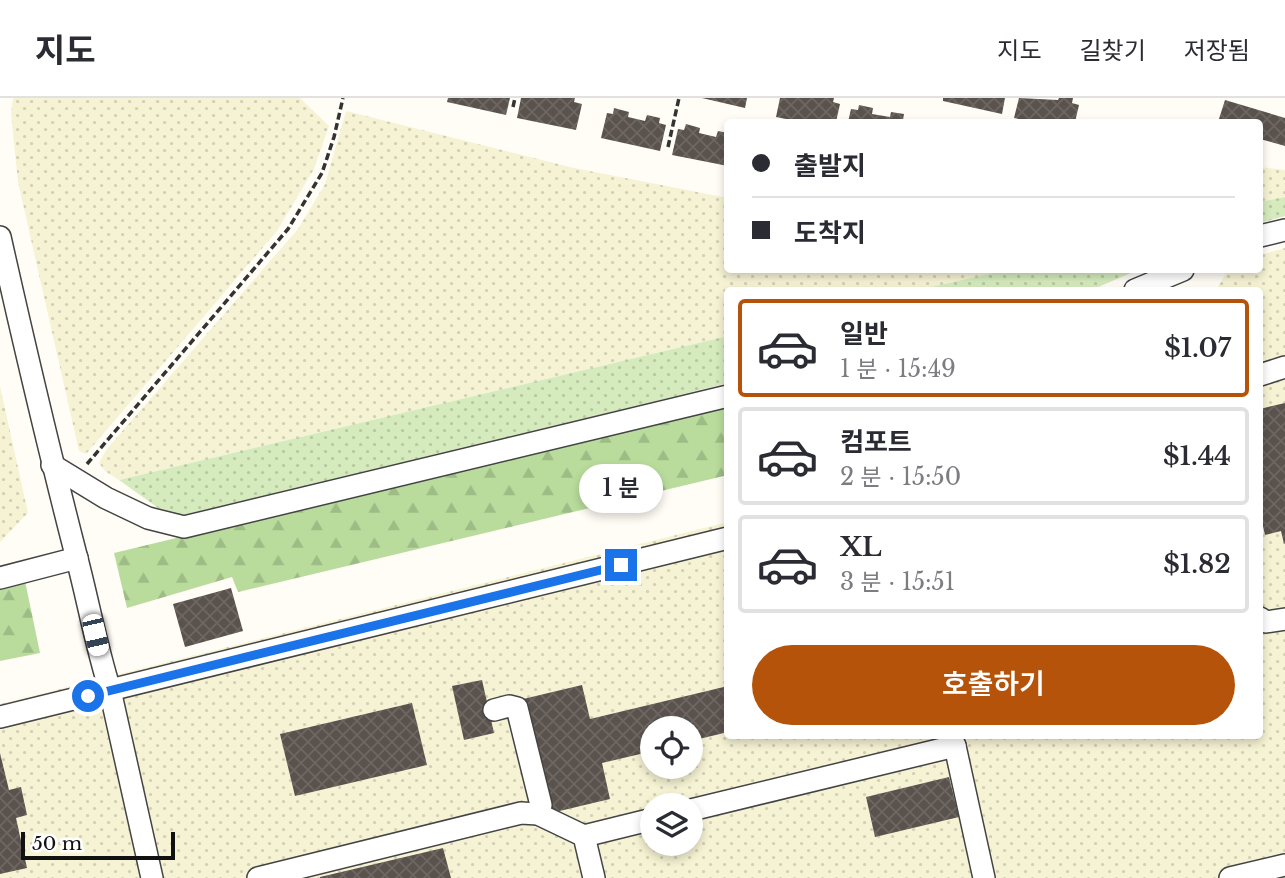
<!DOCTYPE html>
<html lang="ko">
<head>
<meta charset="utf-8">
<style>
	:root { --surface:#fff; --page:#f2f2f3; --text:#2b2b33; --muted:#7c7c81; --line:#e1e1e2; --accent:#b45309 }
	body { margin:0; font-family:"Libre Baskerville","Noto Sans KR",serif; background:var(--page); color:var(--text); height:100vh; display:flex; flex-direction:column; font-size:26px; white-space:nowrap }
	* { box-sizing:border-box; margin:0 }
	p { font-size:23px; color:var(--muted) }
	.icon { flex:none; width:38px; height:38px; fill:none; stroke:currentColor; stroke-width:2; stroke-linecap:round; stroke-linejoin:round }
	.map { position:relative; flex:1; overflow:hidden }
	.details { position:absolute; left:724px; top:189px; width:539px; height:452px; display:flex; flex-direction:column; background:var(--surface); border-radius:7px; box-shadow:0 4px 10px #0003 }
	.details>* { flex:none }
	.guide { position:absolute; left:724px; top:21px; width:539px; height:154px; border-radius:7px; box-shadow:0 4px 10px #0003; display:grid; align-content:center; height:154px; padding:0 28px; background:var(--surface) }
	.buttons { position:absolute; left:640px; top:618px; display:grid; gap:14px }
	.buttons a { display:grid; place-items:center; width:63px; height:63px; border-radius:50%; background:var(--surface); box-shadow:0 4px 10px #0003; font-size:35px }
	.scale { position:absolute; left:21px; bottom:18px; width:154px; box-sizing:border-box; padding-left:7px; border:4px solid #111; border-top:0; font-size:19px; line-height:24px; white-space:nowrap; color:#111; -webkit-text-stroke:5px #fff; paint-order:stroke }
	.end { position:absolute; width:32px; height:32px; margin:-16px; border:9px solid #1a73e8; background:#fff; box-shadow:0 0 0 4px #fff }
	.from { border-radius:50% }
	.bubble { position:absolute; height:49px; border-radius:24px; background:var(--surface); box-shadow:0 4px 10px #0003; font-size:23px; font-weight:600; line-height:49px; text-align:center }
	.car { position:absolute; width:21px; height:42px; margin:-21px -10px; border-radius:9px; box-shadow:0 0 5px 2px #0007; background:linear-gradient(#fff 24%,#345 0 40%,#fff 0 76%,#345 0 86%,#fff 0) }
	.guide b { display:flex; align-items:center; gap:24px; height:66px; font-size:26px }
	.guide b+b { border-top:2px solid var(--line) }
	.guide i { width:18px; height:18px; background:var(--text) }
	ul { padding:12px 0 0; list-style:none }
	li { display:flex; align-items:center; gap:21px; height:98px; margin:0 14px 10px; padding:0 14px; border:4px solid var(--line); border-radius:7px }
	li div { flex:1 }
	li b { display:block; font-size:26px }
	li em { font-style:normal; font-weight:600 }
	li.on { border-color:var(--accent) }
	li>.icon { width:63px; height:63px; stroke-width:1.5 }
	.action { display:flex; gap:14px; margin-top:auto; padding:14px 28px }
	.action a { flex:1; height:80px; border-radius:42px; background:var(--accent); color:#fff; font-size:28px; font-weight:600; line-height:80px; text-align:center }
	header { display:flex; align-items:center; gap:42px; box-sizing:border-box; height:98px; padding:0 35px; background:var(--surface); border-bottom:2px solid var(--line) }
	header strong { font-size:33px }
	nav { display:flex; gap:38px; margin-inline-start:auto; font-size:24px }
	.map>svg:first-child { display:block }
</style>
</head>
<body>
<header>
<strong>지도</strong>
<nav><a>지도</a><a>길찾기</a><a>저장됨</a></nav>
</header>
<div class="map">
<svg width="1285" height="780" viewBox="0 0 1285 780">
	<defs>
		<pattern id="farmland-dots" width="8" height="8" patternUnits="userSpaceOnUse" patternTransform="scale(1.75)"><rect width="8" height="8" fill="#f6f3d4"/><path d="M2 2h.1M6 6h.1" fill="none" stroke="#d2cfb5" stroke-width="1.8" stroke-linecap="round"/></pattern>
		<pattern id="grass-dots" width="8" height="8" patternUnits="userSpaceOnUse" patternTransform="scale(1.75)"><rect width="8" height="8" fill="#d5ebbd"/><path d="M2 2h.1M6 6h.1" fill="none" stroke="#b6c8a1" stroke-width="1.8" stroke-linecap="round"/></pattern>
		<pattern id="forest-firs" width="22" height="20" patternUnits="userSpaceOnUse" patternTransform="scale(1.75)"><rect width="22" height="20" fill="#b9dc9c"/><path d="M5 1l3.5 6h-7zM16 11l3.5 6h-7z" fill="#9ebc85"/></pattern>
		<pattern id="building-cross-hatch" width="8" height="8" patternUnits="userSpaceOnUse" patternTransform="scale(1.75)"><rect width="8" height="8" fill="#5a524d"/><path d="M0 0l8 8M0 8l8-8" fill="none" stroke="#6d6662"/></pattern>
	</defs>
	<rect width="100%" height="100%" fill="#fffdf5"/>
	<g fill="url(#farmland-dots)" fill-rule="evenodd">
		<polygon points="13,0 300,0 329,28 314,71 277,133 86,356 79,353 18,84 11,16"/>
		<polygon points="346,13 574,70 728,100 728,172 1006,172 918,192 728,192 728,238 119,382 105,373 99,365 106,352 298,131 325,86"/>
		<polygon points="1260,69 1285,72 1285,99 1260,104"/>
		<path d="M 1285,150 L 1285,780 L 0,780 L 0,606 L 728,424 L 728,637 L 1260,637 L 1260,192 L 1216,192 L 1228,172 L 1260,172 L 1260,157 ZM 653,630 L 691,630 L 691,668 L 653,668 ZM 653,707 L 691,707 L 691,746 L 653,746 Z"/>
		<polygon points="0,288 28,415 0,444"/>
	</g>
	<g fill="url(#grass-dots)">
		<polygon points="1285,99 1285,118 1260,125 1260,104"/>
		<polygon points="1006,172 1138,172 1091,192 918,192"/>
		<polygon points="728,238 728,285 360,377 182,417 161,412 119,382"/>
	</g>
	<g fill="url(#forest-firs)">
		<polygon points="728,307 728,377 238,494 232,479 127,510 114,455"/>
		<polygon points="25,483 40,555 0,563 0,488"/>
	</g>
	<g fill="url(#building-cross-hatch)">
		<polygon points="448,0 510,0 506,17 447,4"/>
		<polygon points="521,0 575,0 574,4 582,6 576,32 517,20"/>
		<polygon points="702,0 747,0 745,10"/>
		<polygon points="780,0 834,0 833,4 840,6 836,24 801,24 776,19"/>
		<polygon points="943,0 1005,0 1002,16 943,3"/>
		<polygon points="1019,0 1058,2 1059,0 1073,0 1072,5 1079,7 1075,24 1035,24 1014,20"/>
		<polygon points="1225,2 1285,20 1285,48 1260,41 1260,24 1218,24"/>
		<polygon points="859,7 873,10 872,16 890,19 891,14 904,16 903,22 909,24 848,24 851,11 858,12"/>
		<polygon points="614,10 629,14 628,19 645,23 647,17 660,20 659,25 666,27 660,53 601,40 607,15 613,16"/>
		<polygon points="686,26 700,30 699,35 716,39 718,33 728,35 728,68 672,57 678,31 684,32"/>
		<polygon points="1285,305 1285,445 1284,446 1281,433 1265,437 1260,415 1260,311"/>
		<polygon points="231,490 243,533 185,549 173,506"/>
		<polygon points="482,582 494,635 464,642 452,588"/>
		<polygon points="582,587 590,621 728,588 728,634 691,643 691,630 653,630 653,653 602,665 610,701 547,716 519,602"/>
		<polygon points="412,605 427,667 295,698 280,636"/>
		<polygon points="0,655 9,692 21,689 27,717 16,720 27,770 0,776"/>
		<polygon points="949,679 959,719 875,739 866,699"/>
		<polygon points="443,750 451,780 320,780 320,779"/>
	</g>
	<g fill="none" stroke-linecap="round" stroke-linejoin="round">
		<g stroke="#444" stroke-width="24">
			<g id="minor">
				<polyline points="1260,138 1285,132"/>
				<path d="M 0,139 C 24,246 49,352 76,457 C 88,502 96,548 110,592 L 152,780"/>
				<polyline points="1135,192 1183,172"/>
				<polyline points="1260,277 1285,269"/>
				<polyline points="52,367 106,400 148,420 184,429 728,298"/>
				<polyline points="0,480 77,460"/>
				<polyline points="1260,520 1266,524 1285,521"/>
				<polyline points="494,612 509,608 517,610 541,707 538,716"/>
				<polyline points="0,619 728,440"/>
				<polyline points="950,637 955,648 984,780"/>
				<polyline points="691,712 955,648"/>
				<polyline points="584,738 653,721"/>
				<polyline points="258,780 521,715 538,716 584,738 594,780"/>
				<polyline points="1230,780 1285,767"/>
			</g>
		</g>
		<g stroke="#333" stroke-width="3.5" stroke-dasharray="7 3.5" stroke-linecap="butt">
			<polyline points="513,9 515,0"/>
			<polyline points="668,49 679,0"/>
			<polyline points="87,366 288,131 322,75 334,39 343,0"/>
		</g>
		<use href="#minor" stroke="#fff" stroke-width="21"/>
	</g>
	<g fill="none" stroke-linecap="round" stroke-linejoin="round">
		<polyline stroke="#1a73e8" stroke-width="9" points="88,598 621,467"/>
	</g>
</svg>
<div class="buttons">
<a><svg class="icon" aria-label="locate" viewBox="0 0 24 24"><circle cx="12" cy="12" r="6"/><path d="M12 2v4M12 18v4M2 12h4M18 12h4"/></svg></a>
<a><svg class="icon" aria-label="layers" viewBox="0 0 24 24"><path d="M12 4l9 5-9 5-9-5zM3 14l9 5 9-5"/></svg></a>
</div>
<div class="scale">50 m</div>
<i class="end from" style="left:88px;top:598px"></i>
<i class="end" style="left:621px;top:467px"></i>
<div class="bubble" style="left:579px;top:366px;width:84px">1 분</div>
<i class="car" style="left:95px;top:537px;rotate:167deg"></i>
<div class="guide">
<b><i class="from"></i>출발지</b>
<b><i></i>도착지</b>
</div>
<section class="details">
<ul>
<li class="on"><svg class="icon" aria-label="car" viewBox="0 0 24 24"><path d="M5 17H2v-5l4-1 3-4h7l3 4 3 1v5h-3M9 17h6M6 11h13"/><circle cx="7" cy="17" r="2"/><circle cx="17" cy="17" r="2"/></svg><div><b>일반</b><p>1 분 · 15:49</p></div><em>$1.07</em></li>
<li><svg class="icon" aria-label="car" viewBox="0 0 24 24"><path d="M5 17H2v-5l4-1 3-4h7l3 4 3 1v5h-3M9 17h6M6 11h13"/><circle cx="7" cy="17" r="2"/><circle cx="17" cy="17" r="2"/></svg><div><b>컴포트</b><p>2 분 · 15:50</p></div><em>$1.44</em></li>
<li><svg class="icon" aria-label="car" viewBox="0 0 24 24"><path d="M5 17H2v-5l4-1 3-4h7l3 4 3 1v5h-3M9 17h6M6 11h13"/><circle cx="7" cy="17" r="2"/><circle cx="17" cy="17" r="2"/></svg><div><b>XL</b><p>3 분 · 15:51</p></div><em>$1.82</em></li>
</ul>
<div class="action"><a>호출하기</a></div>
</section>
</div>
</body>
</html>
